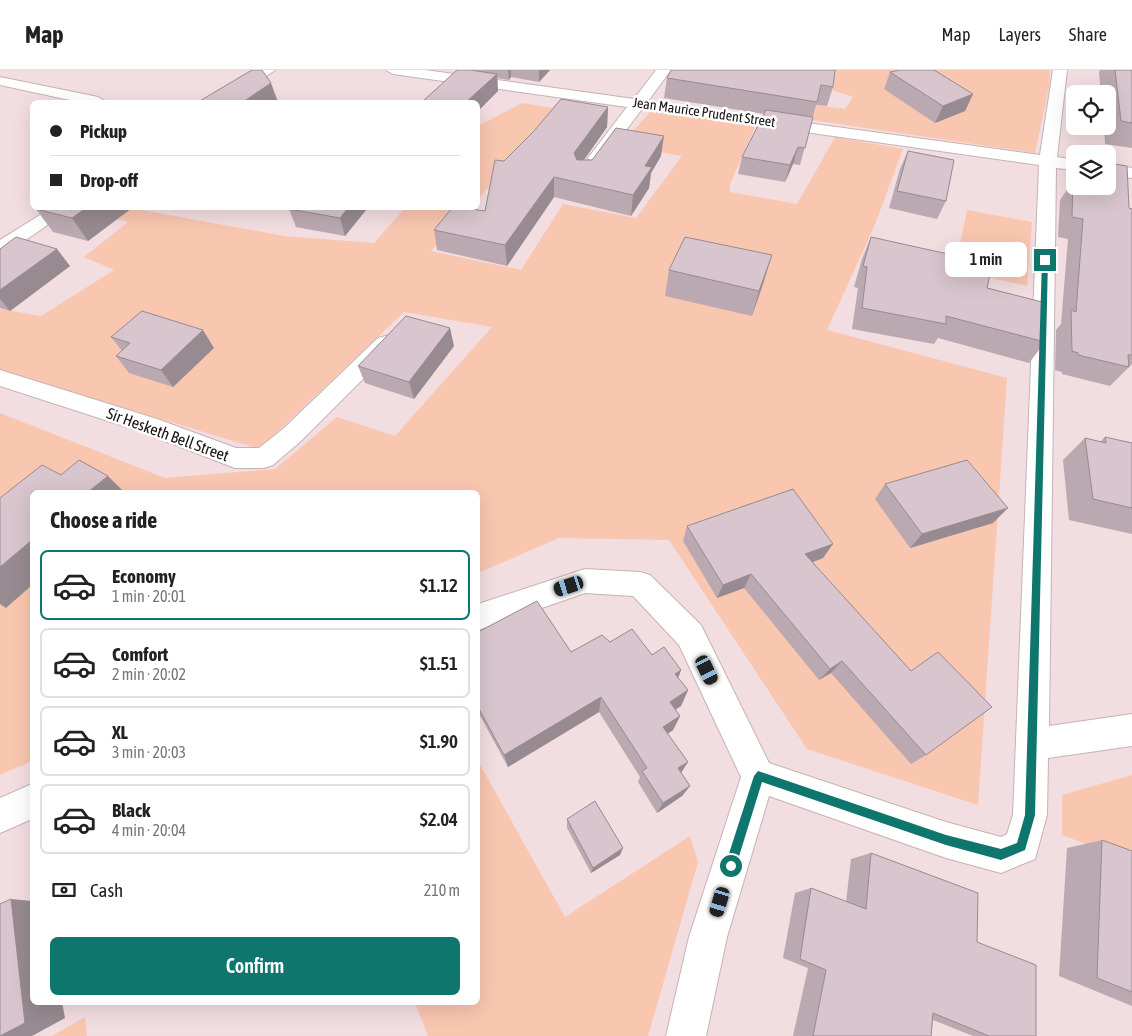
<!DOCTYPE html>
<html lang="en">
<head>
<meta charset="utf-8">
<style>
	:root { --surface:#fff; --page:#f6f6f6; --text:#222; --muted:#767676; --line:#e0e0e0; --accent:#0f766e }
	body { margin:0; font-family:"Asap Condensed",sans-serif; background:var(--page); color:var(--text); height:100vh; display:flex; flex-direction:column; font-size:19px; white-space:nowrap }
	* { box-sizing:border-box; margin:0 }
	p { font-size:16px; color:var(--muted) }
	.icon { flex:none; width:28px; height:28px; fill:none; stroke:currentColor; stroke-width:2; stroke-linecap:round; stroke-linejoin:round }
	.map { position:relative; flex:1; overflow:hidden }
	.details { position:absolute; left:30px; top:420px; width:450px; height:515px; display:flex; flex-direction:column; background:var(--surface); border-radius:8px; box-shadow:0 5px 20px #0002 }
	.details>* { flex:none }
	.banner { position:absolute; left:30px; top:30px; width:450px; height:110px; border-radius:8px; box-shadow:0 5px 20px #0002; display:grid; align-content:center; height:110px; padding:0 20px; background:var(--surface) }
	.buttons { position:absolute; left:1066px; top:15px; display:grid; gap:10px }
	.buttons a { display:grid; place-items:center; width:50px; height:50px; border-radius:8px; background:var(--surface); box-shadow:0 5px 20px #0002; font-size:25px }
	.end { position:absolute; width:22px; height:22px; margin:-11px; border:6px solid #0f766e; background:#fff; box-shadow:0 0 0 2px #fff }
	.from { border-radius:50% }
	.bubble { position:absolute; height:35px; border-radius:8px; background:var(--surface); box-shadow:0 5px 20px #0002; font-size:16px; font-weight:600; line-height:35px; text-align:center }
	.car { position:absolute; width:15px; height:30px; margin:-15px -8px; border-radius:6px; box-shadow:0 0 4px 1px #0007; background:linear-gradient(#222 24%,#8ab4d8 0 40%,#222 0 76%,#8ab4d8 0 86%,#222 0) }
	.banner b { display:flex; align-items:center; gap:18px; height:48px; font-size:19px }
	.banner b+b { border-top:1px solid var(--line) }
	.banner i { width:12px; height:12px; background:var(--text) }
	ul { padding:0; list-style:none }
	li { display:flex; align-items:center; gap:15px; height:70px; margin:0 10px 8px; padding:0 10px; border:2px solid var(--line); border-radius:8px }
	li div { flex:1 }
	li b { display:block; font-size:19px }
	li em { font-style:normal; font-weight:600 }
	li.selected { border-color:var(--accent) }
	li>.icon { width:45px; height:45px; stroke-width:1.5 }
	h2 { padding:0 20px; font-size:22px; line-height:60px }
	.pay { display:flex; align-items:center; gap:12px; height:55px; padding:0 20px; font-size:19px }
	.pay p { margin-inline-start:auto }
	.action { display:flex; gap:10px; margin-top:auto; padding:10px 20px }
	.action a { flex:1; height:58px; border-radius:8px; background:var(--accent); color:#fff; font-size:20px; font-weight:600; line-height:58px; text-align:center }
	header { display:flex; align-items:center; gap:30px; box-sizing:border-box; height:70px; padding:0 25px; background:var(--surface); border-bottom:1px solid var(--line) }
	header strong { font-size:24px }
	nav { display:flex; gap:28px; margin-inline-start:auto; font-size:18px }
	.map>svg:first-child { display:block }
</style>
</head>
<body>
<header>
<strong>Map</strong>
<nav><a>Map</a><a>Layers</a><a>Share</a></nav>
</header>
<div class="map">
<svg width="1132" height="966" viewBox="0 0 1132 966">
	<rect width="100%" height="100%" fill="#f2dde0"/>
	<g fill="#f9c6b0">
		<polygon points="772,0 1050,0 1049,17 1035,83 805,49 759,28 845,39 853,27"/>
		<polygon points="522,33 559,39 478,129 478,56"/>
		<polygon points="650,42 756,55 730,114 730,122 797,134 835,67 903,79 874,157 827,260 1007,308 978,735 807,679 669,470 559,468 478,503 478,422 32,422 32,691 0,705 0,343 165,408 275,399 337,347 395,366 492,257 404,242 259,379 0,300 0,239 41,246 114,200 84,187 128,152 71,138 131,138 284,166 374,173 405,138 470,138 431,181 521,200 563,134 636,148 682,86 621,75"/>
		<polygon points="967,140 1032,152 1027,216 955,200"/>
		<polygon points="478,691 565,847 690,766 698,792 648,966 428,966 415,933 478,932"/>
		<polygon points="1132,705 1132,791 1062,765 1062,725"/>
		<polygon points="85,947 87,966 52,966"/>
	</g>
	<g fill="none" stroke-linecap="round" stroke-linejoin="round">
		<g stroke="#c6b2b5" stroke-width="2">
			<g id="minor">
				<polygon points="258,0 275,0 230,32 213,32 215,29"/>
				<polygon points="386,0 425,0 634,29 656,0 671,0 648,31 1040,85 1053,0 1067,0 1057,87 1075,90 1075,100 1056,98 1049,656 1132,644 1132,676 1048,688 1047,745 1035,789 1001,803 946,788 769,726 727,867 706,966 666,966 689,867 741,707 679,575 633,526 585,523 478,560 478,534 585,499 640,502 650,505 701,555 769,693 946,752 1001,767 1007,764 1013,745 1039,95 642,39 602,92 590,92 588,88 627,37 393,4"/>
				<polygon points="0,7 98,27 106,32 79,32 0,15"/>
				<polygon points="1108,94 1132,98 1132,108 1108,104"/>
				<polygon points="51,138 72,138 7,183 0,185 0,170"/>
				<polygon points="386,266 394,268 397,273 394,278 301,371 273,395 264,398 235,398 139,361 0,316 0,300 157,349 236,378 259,378 283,359 378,268"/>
				<polygon points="32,714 32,749 0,763 0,728"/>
			</g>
		</g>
		<use href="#minor" fill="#fff" fill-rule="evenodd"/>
	</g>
	<g fill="#baa9b0">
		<polygon points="457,0 550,0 539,12 511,7 509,10 497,8 498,21 478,41 478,32"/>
		<polygon points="671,0 833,17 827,36 816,35 800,95 793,94 785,112 738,104 742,87 764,44 664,28 667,8"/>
		<polygon points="1100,0 1132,0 1132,78 1105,74 1104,56 1108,56 1108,24 1101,24 1099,2"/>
		<polygon points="890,2 973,24 965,41 935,53 884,19"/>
		<polygon points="608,37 607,57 584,90 661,86 651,103 649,118 631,146 554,127 507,196 437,180 434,160 485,141 504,91"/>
		<polygon points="908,81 946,131 937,149 889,138 900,99"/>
		<polygon points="1075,95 1075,116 1132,139 1132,294 1110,316 1062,304 1062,302 1055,300 1056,260 1061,254 1068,169 1058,167 1060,130 1067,120 1067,107"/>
		<polygon points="132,138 88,171 53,162 36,139"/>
		<polygon points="289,139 366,140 345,166 296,157"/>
		<polygon points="871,167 946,193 987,218 1045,272 1029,293 938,268 934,274 852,259 858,218 854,217 862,189"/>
		<polygon points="0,179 70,196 10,241 0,238"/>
		<polygon points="669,200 764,211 752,246 665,226"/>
		<polygon points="111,267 214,278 173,317 129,303 116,286 122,281"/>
		<polygon points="454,276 414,329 365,313 358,296"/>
		<polygon points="1105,367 1132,373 1132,464 1069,450 1063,390 1085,368 1100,372"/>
		<polygon points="885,414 993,453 910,478 875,429"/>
		<polygon points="687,456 823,488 813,492 926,685 911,694 831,603 819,610 744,518 717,528 683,471"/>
		<polygon points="478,562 571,582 610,572 652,585 681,600 678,608 688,620 681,636 675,639 680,646 673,660 667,664 688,692 681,703 690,716 682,726 657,743 638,712 640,707 599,642 508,697 478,642"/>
		<polygon points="567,749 620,785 591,803 567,758"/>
		<polygon points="1102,770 1132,781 1132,936 1059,906 1067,778"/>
		<polygon points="871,783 977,872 1036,966 973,966 933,950 931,966 793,966 808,898 783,888 795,823 811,818 846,832 851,789"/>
	</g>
	<g fill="#978a90">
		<polygon points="508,0 511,0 511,7 509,10"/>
		<polygon points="539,0 550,0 539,12"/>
		<polygon points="497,4 498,21 478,41 478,32 466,32"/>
		<polygon points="271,13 278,32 243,32"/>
		<polygon points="973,24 965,41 935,53 943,36"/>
		<polygon points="608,37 607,57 574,104 574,83"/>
		<polygon points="664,66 661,86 651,103 649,118 631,146 633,125 645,96"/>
		<polygon points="798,77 793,94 785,112 790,95"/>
		<polygon points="554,107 554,127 507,196 505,175"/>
		<polygon points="86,138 132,138 88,171 72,148"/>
		<polygon points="348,138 365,138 366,140 345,166 340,148"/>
		<polygon points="57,179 70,196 10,241 0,229 0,220"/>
		<polygon points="772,185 764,211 752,246 759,221"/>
		<polygon points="450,258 454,276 414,329 409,312"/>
		<polygon points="203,260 214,278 173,317 161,300"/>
		<polygon points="108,406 124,422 88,422"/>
		<polygon points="1008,438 993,453 910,478 922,464"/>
		<polygon points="32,470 32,515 6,538 0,534 0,497"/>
		<polygon points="833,474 823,488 797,498 805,484"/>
		<polygon points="751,504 744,518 717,528 723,515"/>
		<polygon points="842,591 831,603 819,610 830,599"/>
		<polygon points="681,600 675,616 675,604"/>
		<polygon points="688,620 681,636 664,647 670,632"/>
		<polygon points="601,627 599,642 508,697 504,685"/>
		<polygon points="680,646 673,660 657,671 663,657"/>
		<polygon points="688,692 680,704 678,698"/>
		<polygon points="690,716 682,726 657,743 663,733"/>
		<polygon points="623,778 620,785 591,803 593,798"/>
		<polygon points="11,829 32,831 32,932 62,932 65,948 32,966 1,966"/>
	</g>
	<g fill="#d8c5cd" stroke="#978a90">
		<polygon points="252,0 262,0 271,13 243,32 198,32"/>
		<polygon points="457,0 470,0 497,4 466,32 422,32"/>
		<polygon points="671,0 835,0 833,17 821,15 817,32 667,8"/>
		<polygon points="900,0 934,0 973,24 943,36 890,2"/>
		<polygon points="1115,0 1132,0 1132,53 1121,51"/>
		<polygon points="561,29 608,37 574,83 577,90 592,90 616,58 664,66 645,96 652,97 633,125 554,107 505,175 434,160 452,138 464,138 485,141 495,90 504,91 534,61"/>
		<polygon points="766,40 813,47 805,78 798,77 790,95 742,87"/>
		<polygon points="908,81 954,90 946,131 897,121"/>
		<polygon points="1108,93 1127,96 1129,138 1132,139 1132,285 1128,285 1129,297 1078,285 1078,283 1072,281 1071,240 1076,242 1083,149 1072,147 1073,110 1075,111 1075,116 1108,116"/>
		<polygon points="38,138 86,138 72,148 36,139"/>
		<polygon points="291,138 348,138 340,148 289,139"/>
		<polygon points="16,167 57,179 0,220 0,179"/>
		<polygon points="685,167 772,185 759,221 669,200"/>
		<polygon points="871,167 948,184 946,193 990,204 987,218 1046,233 1045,272 946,246 946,254 862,238 867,197 863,196"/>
		<polygon points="142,241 203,260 161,300 116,286 130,273 111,267"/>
		<polygon points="406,246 450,258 409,312 358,296"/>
		<polygon points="1105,367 1132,373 1132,438 1093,429 1085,368 1106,373"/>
		<polygon points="79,390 108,406 88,422 32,422 32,470 0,497 0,428 42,395 61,405"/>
		<polygon points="967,390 1008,438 922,464 885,414"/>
		<polygon points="793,419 833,474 805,484 911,601 938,582 992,637 926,685 842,591 830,599 751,504 723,515 687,456"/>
		<polygon points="537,531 571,582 602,565 610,572 632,559 652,585 664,577 681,600 675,604 688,620 670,632 680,646 663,657 688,692 678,698 690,716 663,733 642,701 647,698 601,627 504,685 478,637 478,562"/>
		<polygon points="595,731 623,778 593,798 567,749"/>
		<polygon points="1102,770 1132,781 1132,922 1097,908"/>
		<polygon points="871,783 978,823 977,872 1036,895 1036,966 989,966 933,943 931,966 813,966 826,900 800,889 811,818 866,839"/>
		<polygon points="11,829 25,953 0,966 0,834"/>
	</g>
	<polygon fill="#0f766e" points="1045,188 1048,190 1035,745 1025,780 1001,790 946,775 762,712 736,796 731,801 727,799 725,796 754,706 758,701 946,765 1001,779 1017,773 1025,745 1042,190"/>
	<g text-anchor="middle" stroke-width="5" stroke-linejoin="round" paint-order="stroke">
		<g font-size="14" fill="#191213" stroke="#fff">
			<text transform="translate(704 42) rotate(8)" y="5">Jean Maurice Prudent Street</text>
		</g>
		<g font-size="16" fill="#191213" stroke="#fff">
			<text transform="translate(168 364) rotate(20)" y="6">Sir Hesketh Bell Street</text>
		</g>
	</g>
</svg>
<div class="buttons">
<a><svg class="icon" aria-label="locate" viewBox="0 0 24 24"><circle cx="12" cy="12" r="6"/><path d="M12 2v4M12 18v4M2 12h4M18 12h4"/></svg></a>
<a><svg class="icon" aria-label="layers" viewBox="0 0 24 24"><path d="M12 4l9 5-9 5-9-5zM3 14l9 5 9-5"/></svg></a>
</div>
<i class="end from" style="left:731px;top:796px"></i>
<i class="end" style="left:1045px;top:190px"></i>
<div class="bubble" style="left:945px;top:172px;width:82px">1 min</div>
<i class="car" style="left:569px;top:516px;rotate:252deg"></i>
<i class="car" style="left:707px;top:600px;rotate:154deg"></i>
<i class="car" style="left:720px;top:832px;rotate:197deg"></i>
<div class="banner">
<b><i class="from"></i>Pickup</b>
<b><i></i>Drop-off</b>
</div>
<section class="details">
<h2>Choose a ride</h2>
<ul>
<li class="selected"><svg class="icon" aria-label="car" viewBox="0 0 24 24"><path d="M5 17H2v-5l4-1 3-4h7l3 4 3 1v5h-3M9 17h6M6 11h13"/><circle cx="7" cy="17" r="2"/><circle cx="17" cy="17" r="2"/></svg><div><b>Economy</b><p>1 min · 20:01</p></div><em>$1.12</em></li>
<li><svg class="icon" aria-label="car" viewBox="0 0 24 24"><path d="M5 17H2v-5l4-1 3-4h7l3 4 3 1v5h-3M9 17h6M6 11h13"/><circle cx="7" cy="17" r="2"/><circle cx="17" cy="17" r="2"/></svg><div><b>Comfort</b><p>2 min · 20:02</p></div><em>$1.51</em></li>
<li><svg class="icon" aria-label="car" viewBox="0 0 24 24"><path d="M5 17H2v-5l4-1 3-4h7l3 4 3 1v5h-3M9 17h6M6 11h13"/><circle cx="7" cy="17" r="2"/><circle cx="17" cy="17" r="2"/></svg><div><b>XL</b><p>3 min · 20:03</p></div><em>$1.90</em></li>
<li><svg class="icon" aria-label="car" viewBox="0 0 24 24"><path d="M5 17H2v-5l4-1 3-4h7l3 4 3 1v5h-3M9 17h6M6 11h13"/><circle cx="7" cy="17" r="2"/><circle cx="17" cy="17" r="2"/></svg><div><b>Black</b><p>4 min · 20:04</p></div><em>$2.04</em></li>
</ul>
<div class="pay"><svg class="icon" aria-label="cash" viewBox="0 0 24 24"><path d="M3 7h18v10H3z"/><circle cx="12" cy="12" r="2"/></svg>Cash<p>210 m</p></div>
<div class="action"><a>Confirm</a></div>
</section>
</div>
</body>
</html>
